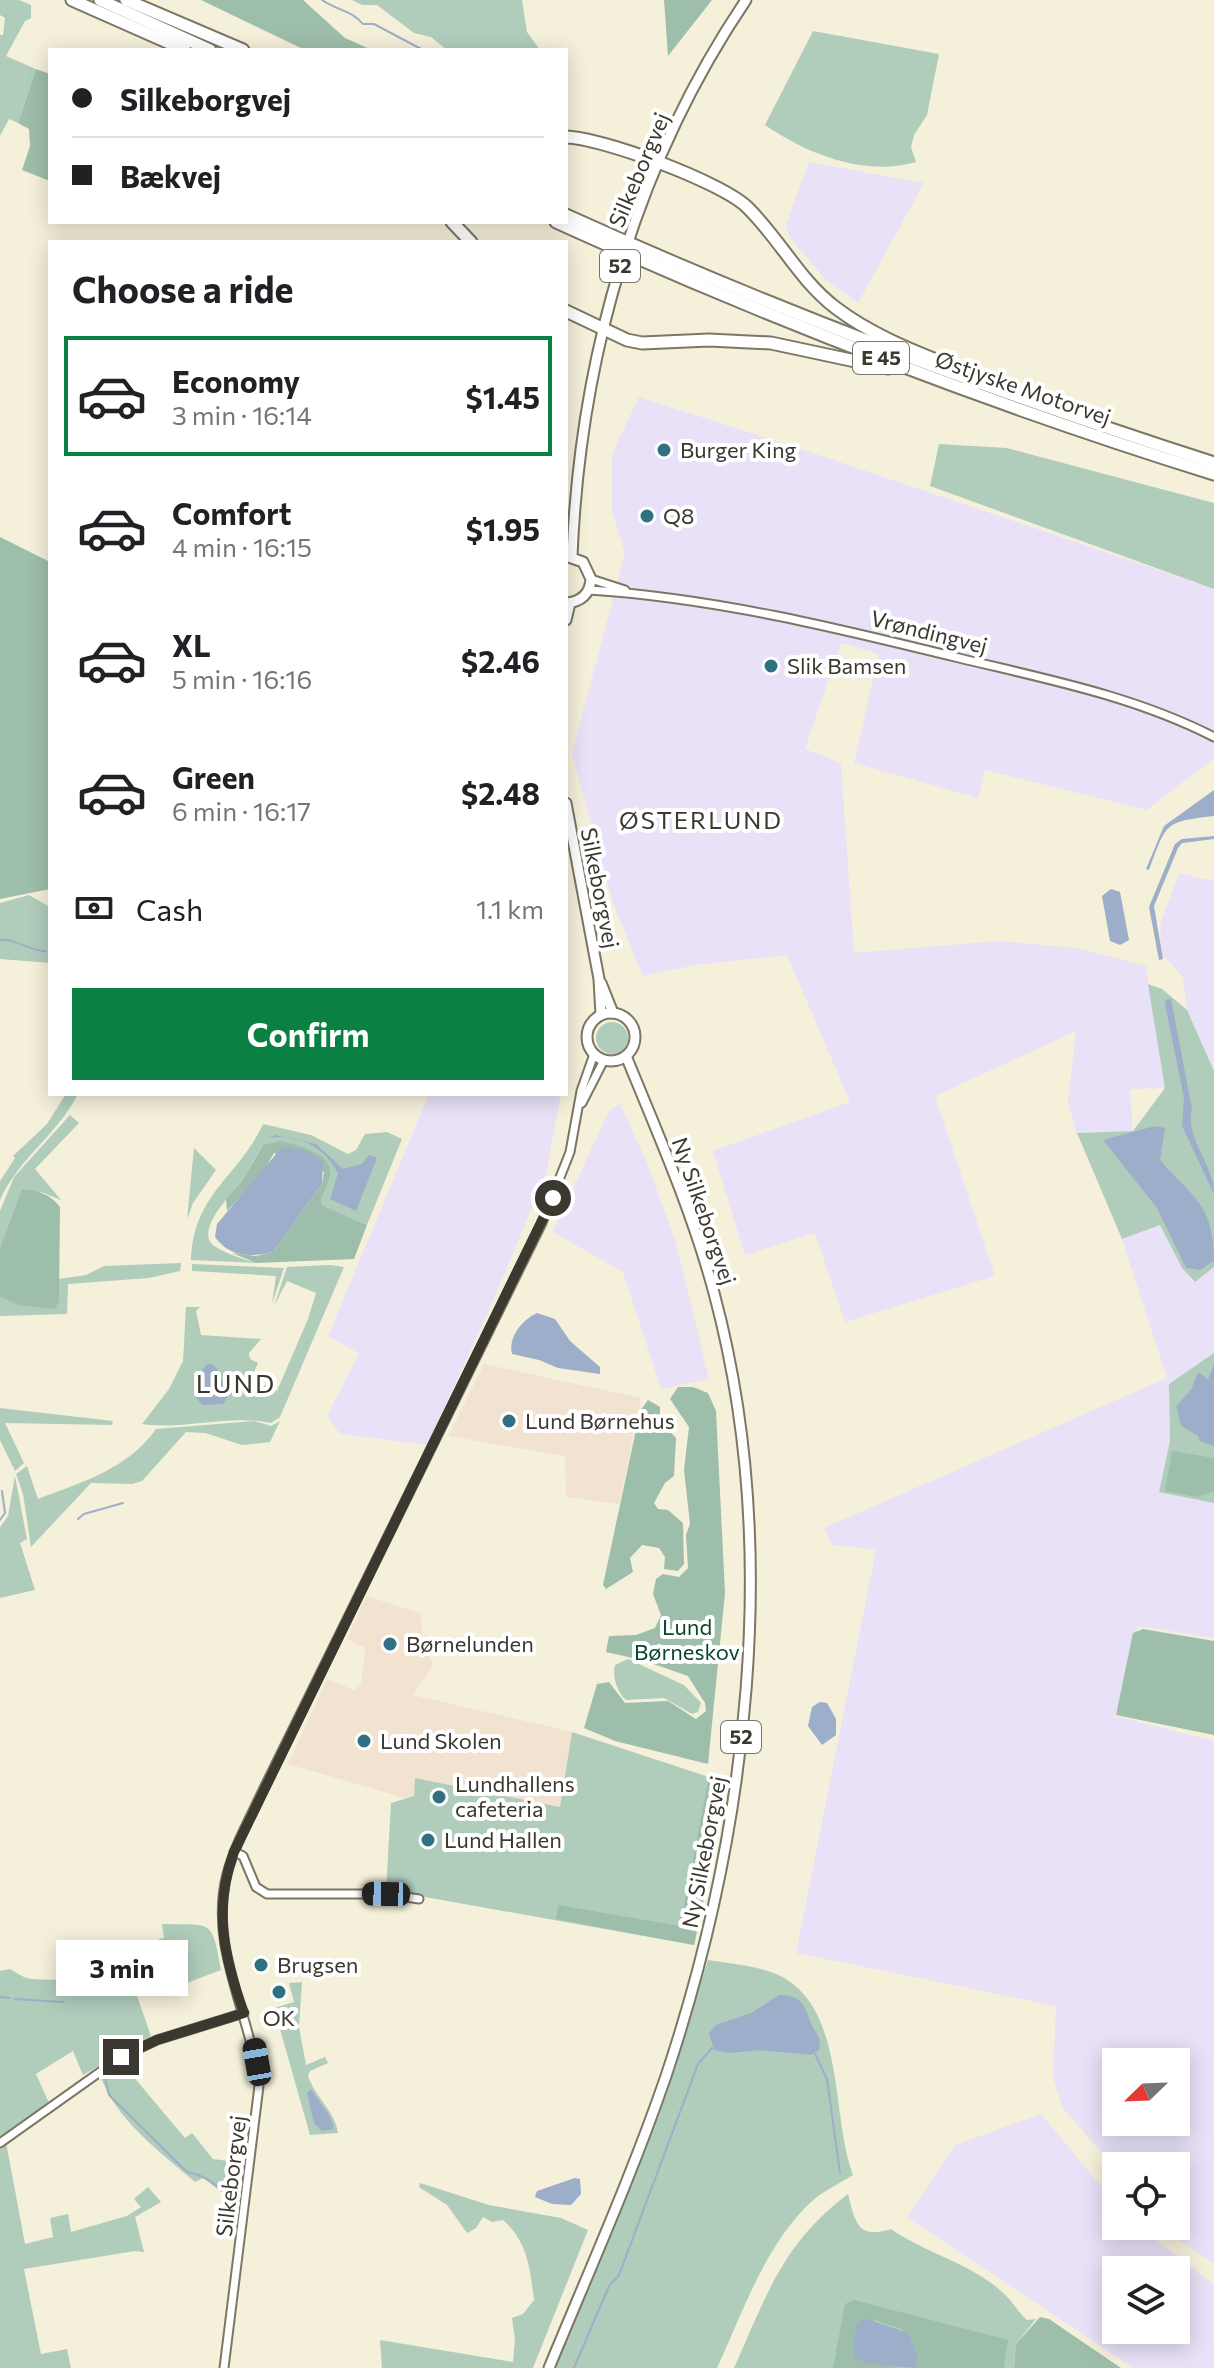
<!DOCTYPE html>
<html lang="en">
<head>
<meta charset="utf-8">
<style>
	:root { --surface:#fff; --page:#f6f6f6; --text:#202124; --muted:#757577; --line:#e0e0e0; --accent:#0b8043 }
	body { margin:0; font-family:Commissioner,sans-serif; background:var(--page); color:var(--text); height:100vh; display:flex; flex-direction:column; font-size:30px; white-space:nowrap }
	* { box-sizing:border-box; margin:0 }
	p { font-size:26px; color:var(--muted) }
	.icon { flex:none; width:44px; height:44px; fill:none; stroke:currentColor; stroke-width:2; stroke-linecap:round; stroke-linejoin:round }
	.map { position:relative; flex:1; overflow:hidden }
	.sheet { position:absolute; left:48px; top:240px; width:520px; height:856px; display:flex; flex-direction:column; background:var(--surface); border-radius:0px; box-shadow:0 4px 20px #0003 }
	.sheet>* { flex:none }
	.top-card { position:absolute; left:48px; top:48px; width:520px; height:176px; border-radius:0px; box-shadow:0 4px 20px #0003; display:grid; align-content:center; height:176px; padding:0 24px; background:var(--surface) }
	.needle { width:52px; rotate:247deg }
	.buttons { position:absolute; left:1102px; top:2048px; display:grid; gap:16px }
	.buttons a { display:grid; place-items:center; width:88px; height:88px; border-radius:0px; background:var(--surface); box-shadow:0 4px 20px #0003; font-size:40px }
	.end { position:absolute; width:36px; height:36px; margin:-18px; border:10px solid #3a382f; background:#fff; box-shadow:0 0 0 4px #fff }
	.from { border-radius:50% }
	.bubble { position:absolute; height:56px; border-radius:0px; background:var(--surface); box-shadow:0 4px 20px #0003; font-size:26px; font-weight:700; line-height:56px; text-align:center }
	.car { position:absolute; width:24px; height:48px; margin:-24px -12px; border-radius:10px; box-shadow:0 0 6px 2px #0007; background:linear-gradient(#222 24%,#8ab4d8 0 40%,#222 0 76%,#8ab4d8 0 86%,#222 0) }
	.top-card b { display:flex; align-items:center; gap:28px; height:76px; font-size:30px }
	.top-card b+b { border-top:2px solid var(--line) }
	.top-card i { width:20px; height:20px; background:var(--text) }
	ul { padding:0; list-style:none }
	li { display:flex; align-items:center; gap:24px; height:120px; margin:0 16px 12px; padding:0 8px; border:4px solid transparent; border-radius:0px }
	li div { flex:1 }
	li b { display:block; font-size:30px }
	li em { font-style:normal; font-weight:700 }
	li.selected { border-color:var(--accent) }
	li>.icon { width:72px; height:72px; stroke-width:1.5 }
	h2 { padding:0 24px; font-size:36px; line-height:96px }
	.pay { display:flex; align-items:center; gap:20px; height:88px; padding:0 24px; font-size:30px }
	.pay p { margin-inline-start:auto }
	.button { display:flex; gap:16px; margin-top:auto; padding:16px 24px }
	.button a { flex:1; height:92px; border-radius:0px; background:var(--accent); color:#fff; font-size:32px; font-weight:700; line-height:92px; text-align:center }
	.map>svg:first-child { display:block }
</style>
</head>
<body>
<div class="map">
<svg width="1214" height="2368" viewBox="0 0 1214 2368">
	<rect width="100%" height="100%" fill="#f5f0da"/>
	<g fill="#e9e1f7" fill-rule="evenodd">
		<polygon points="809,162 924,183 858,303 825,279 790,238 786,224"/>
		<polygon points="639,397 819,455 1214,589 1214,758 1147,810 985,770 978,798 854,763 879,654 841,643 805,749 841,763 854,953 999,941 1076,948 1146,966 1166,1088 1130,1089 1133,1131 1077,1133 1075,1129 1068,1102 1076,1031 935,1096 995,1276 845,1322 815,1233 745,1255 713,1151 850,1102 787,955 696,965 643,976 613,903 572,754 625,553 612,512 612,454"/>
		<polygon points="1179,873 1214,881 1214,1071 1187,1010 1183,977 1162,954 1160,925"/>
		<polygon points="429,1094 561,1094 546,1174 487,1315 427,1445 340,1434 327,1416 359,1353 328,1336"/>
		<polygon points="620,1104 648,1165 676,1243 709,1379 661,1389 623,1272 553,1232 609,1111"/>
		<path d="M 1160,1225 L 1182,1268 L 1194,1282 L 1214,1267 L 1214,1353 L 1169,1384 L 1170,1441 L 1159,1491 L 1214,1503 L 1214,1638 L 1138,1626 L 1115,1716 L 1214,1741 L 1214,2264 L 1177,2239 L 1166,2226 L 1176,2226 L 1176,2166 L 1116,2166 L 1116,2169 L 1062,2107 L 1053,2078 L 1056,2006 L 796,1953 L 876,1550 L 832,1545 L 824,1528 L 1167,1378 L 1122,1239 ZM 1116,2062 L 1176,2062 L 1176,2122 L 1116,2122 Z"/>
		<path d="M 1041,2114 L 1116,2204 L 1116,2226 L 1138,2226 L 1214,2285 L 1214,2368 L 1133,2368 L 907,2217 L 955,2145 ZM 1116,2270 L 1176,2270 L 1176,2330 L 1116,2330 Z"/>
	</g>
	<g fill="#f1e3d0">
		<polygon points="484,1364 641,1398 619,1504 566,1497 565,1456 448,1436"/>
		<polygon points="366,1596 421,1613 423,1648 434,1664 413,1695 572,1732 561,1807 416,1778 414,1797 405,1798 288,1764 327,1679 354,1690 361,1684 365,1648 347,1639"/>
	</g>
	<g fill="#b0cdbc">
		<polygon points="0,0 19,0 31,5 31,18 25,21 6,56 36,69 18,123 9,119 0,136 0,35 3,35 5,18 0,15"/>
		<polygon points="352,0 522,0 527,32 540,50 447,50 431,37 414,33 377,5 362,5"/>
		<path d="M 813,31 L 939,54 L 927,115 L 914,135 L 911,147 L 916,162 C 865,177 807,154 765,125 Z"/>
		<polygon points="939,444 1007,448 1214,503 1214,589 930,486"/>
		<polygon points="29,895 50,907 50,963 0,959 0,903"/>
		<polygon points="1148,984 1162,989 1187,1010 1214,1071 1214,1267 1195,1282 1182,1268 1160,1225 1122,1239 1077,1133 1133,1131 1165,1088"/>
		<circle cx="612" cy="1038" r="16"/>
		<path d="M 66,1094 L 78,1094 C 57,1135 19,1158 0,1200 L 0,1181 L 15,1158 L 13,1156 L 47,1124 Z"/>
		<polygon points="70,1115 79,1123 35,1169 61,1200 41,1192 0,1249 0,1211 14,1177"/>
		<path d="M 263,1124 L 311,1135 L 348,1154 L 356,1150 L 365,1134 L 387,1132 L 402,1139 L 367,1225 L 322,1205 L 321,1201 L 330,1169 L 263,1145 C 256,1156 250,1167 244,1178 C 235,1191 198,1225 211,1243 C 217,1251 246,1260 256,1263 L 191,1260 C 194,1192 238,1178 263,1124 Z"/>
		<polygon points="194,1148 216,1170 193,1203 187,1220"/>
		<polygon points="181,1263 180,1271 149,1278 68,1284 67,1314 0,1316 0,1297 17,1305 59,1301 59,1279 86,1275 104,1266"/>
		<polygon points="192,1264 284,1268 272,1304 276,1276 194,1271 192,1271"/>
		<path d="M 330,1265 L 344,1267 L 280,1417 L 271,1423 C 229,1414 185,1430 142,1424 L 169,1389 L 183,1361 L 186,1307 L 200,1307 L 196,1311 L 201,1335 L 261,1339 L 249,1353 L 250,1359 L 258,1363 L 251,1379 L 277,1391 L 308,1319 L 316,1293 L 287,1281 L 274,1306 L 287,1267 Z"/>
		<polygon points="1214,1353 1214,1503 1159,1492 1170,1441 1169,1384"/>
		<polygon points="0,1408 113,1421 112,1425 5,1423 24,1463 15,1471 0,1440"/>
		<path d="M 254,1421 L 271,1426 L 280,1421 L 270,1442 L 242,1445 L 205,1433 L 186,1432 L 142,1481 L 132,1484 L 91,1483 L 31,1547 L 23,1494 L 16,1474 L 27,1466 L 38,1499 C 82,1482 128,1469 156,1429 Z"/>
		<polygon points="15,1476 27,1539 20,1543 35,1590 0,1598 0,1527 8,1516"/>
		<path d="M 628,1659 L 684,1685 L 701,1703 L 698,1712 L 692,1714 L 664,1698 L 626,1700 C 617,1692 612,1677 615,1665 Z"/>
		<polygon points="572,1732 709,1777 716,1817 715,1846 694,1945 386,1890 391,1803 414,1796 415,1778 560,1807"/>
		<path d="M 162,1924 C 212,1925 212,1918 221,1970 L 176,1987 L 170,1970 L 157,1973 L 154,1952 L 160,1951 L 159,1939 L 164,1938 Z"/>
		<path d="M 708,1960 C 732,1964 765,1966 786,1979 C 845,2016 831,2116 853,2175 C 840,2183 823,2191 811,2202 C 765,2245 743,2312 717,2368 L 554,2368 C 612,2235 663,2098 708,1960 Z"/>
		<path d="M 10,1969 C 17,1973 25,1979 33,1979 C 62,1982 100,1976 128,1970 L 151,2036 L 83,2075 L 73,2051 L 36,2074 L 49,2103 L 0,2138 L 0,1971 Z"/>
		<path d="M 302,1982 L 299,2027 L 306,2065 L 325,2057 L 328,2063 L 310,2071 L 308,2076 C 315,2097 335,2111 338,2133 L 310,2135 L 274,2008 L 294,2002 L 289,1983 Z"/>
		<path d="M 121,2062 L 185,2138 L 192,2133 L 213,2159 L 243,2163 L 239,2198 L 228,2197 L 203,2178 L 195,2182 C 160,2152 115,2119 100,2075 Z"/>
		<polygon points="6,2142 25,2244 53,2237 50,2218 68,2214 71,2232 127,2216 141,2207 134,2199 148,2187 161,2202 135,2217 144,2252 135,2251 24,2269 41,2354 67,2349 71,2368 0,2368 0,2147"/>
		<path d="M 420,2183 L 489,2205 L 561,2218 L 588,2230 L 533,2368 L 382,2368 L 380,2340 L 513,2362 L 515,2339 L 512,2318 L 523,2314 L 534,2300 C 530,2269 528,2242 503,2220 L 492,2222 L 483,2217 L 476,2228 L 467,2233 L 447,2205 L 419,2187 Z"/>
		<path d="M 848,2194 C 855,2222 858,2240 891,2229 C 925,2253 970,2263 1001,2291 C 1011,2299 1017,2311 1027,2320 L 1036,2319 L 1016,2344 L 1014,2368 L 734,2368 C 767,2295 782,2244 848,2194 Z"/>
	</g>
	<g fill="#9dbeab">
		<polygon points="201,0 303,0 345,38 372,50 305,50"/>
		<polygon points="664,0 712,0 668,56"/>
		<polygon points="36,69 50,74 50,181 22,170 30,146 29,129 18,123"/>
		<polygon points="0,537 50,562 50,889 0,899"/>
		<path d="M 280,1141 C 296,1145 334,1152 330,1176 C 328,1184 323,1192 321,1201 L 322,1205 L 367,1225 L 354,1259 L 256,1263 L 232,1253 L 256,1256 L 273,1252 L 322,1184 L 324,1172 L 274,1153 L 263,1172 L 227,1211 L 226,1199 L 242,1181 L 263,1145 Z"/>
		<path d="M 22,1189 C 39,1191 50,1194 60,1207 L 59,1301 L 55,1309 L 17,1305 L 0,1297 L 0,1249 Z"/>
		<polygon points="678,1387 693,1387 708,1393 716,1411 725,1593 708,1764 615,1741 584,1728 597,1684 609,1682 625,1703 668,1701 696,1719 706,1711 705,1703 688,1676 642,1660 606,1652 609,1636 636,1635 655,1628 661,1615 653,1594 656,1579 663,1574 679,1577 688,1568 686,1535 690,1524 684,1470 689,1427 670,1399"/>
		<polygon points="648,1400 660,1407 660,1421 676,1438 674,1476 665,1483 654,1503 658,1509 668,1510 683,1523 684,1564 678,1571 664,1569 665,1557 659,1548 642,1545 630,1558 633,1572 606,1589 603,1585 640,1411"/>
		<polygon points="1172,1451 1214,1458 1214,1491 1197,1497 1165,1491"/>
		<polygon points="1143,1629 1214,1641 1214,1735 1116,1715 1133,1633"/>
		<polygon points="709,1777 716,1817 715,1846 694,1945 556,1919 558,1905 680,1926"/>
		<polygon points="854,2300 1008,2340 1004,2368 914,2368 918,2357 902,2329 874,2320 858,2360 900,2368 833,2368 845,2304"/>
		<polygon points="1040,2317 1049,2319 1121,2368 1014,2368 1016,2344"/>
	</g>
	<g fill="#9daeca">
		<path d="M 1214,790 L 1214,816 C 1163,822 1167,823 1149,870 L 1146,869 L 1164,826 Z"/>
		<polygon points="1214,836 1214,839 1182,843 1178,848 1154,906 1163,959 1159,960 1149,907 1175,844 1182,839"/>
		<polygon points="1111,889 1120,892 1129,940 1120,945 1110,941 1102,896"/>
		<path d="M 1171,999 L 1192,1109 C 1184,1138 1214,1163 1214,1194 L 1182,1126 L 1184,1098 L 1165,1004 L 1166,1000 Z"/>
		<path d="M 1155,1126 L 1165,1128 L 1160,1160 C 1193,1198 1214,1204 1214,1261 L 1200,1270 L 1186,1268 L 1157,1208 L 1103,1140 Z"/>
		<path d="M 275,1135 L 316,1144 L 343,1169 L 362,1164 L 369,1155 L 377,1158 L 356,1211 L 330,1199 L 338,1173 C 325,1148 298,1133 270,1138 Z"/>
		<path d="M 282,1147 L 304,1150 L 323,1161 L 322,1184 L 273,1252 C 251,1257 230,1258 215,1237 L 217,1224 Z"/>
		<path d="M 537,1313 L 555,1319 L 570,1341 L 600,1367 L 600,1374 L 558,1368 L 539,1360 L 512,1354 C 508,1337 522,1320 537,1313 Z"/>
		<polygon points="207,1364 213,1364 218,1370 228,1396 223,1404 203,1405 196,1398 199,1374"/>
		<polygon points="1214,1364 1214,1446 1213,1446 1200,1441 1198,1436 1181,1426 1176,1406 1191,1390 1198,1372 1208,1379"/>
		<polygon points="820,1702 827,1703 836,1719 836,1735 822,1745 808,1726 812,1707"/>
		<path d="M 779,1995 C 800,1995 804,2003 810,2021 C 815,2034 822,2035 819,2050 L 811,2055 L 760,2050 L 731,2053 L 714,2050 L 709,2033 L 716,2025 L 751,2013 Z"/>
		<polygon points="311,2089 331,2118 334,2129 322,2131 314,2123 307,2093"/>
		<polygon points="575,2178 580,2179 581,2194 571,2205 552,2204 535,2197 537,2191"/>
		<polygon points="867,2319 908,2333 918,2357 914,2368 869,2364 853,2358 856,2327 860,2321"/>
	</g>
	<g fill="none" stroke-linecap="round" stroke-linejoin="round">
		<g stroke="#9daeca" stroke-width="2">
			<path d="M 322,0 C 336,10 353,11 363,24 L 374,24 L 423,50"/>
			<path d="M 0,940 C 16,938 30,952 46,951"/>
			<polyline points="78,1519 84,1514 123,1503"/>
			<polyline points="0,1520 5,1513 2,1491"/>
			<polyline points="0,1997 10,1998"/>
			<polyline points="15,1999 63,2002"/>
			<polyline points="815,2054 827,2079 840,2173"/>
			<path d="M 105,2077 L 109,2095 L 187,2172 C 212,2177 217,2188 235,2201"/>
			<polyline points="574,2368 609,2286 619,2275 698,2064 712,2048"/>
		</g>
		<g stroke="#7c7764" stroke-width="11">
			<g id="minor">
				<polyline points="591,579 625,590"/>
				<path d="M 589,590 C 715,598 837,628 959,658 C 1046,679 1134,696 1214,737"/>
				<polyline points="582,1103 604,1060"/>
				<polyline points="234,1852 243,1856 256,1887 267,1894 386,1894 419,1899"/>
				<polyline points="0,2143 121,2057 157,2040 244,2013"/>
				<path d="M 224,2368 L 259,2086 C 251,2014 208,1947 227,1874 C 235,1844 251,1816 264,1788 L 542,1223 L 570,1152 L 581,1091 L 594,1054"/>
			</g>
		</g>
		<g stroke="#7c7764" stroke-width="13">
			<g id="major">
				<path d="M 566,556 L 583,562 L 591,579 C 590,594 581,602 566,603"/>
				<path d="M 572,556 C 580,360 635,164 746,0"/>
				<polyline points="566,620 570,603"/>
				<polyline points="566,803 599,979 601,1015"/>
				<polyline points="601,983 613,1013"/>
				<circle cx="611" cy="1037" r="24"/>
				<path d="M 549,2368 C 589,2271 632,2175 666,2076 C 748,1830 782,1546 714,1293 C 692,1211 658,1134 626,1056"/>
			</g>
		</g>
		<g stroke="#7c7764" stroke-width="15">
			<g id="highway">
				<polyline points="72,0 185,50"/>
				<polyline points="100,0 210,50"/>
				<polyline points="126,0 243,50"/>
				<path d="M 566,137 C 603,138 721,182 747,207 C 780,239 799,280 836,308 C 870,334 911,350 951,366"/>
				<path d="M 566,215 C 778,311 993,392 1214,463"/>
				<polyline points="452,222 471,242"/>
				<path d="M 556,222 C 770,319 989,404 1214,474"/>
				<polyline points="566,311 627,340 642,343 709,340 771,343 888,368"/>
			</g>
		</g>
		<use href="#minor" stroke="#fff" stroke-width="7"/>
		<use href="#major" stroke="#fff" stroke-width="9"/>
		<use href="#highway" stroke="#fff" stroke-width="11"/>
	</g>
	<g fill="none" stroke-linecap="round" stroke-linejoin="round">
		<path stroke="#3a382f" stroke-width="10" d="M 121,2057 L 157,2040 L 244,2013 C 224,1958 213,1909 234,1852 L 553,1198"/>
	</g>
	<g fill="#2f7183" stroke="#fff" stroke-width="3">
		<circle cx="664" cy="450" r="8"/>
		<circle cx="647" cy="516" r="8"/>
		<circle cx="771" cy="666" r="8"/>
		<circle cx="509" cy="1421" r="8"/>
		<circle cx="390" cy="1644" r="8"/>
		<circle cx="364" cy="1741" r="8"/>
		<circle cx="439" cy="1797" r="8"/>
		<circle cx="428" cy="1840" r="8"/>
		<circle cx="261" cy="1965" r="8"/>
		<circle cx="279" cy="1992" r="8"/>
	</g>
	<g text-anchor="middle" stroke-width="8" stroke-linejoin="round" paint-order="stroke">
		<g fill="#fff" stroke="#75746d" stroke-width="2">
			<rect x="600" y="250" width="40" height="32" rx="6"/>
			<rect x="853" y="342" width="56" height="32" rx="6"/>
			<rect x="721" y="1721" width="40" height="32" rx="6"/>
		</g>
		<g font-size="20" font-weight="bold" fill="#3a382f">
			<text x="620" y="273">52</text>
			<text x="881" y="365">E 45</text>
			<text x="741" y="1744">52</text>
		</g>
		<g font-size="22" fill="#3a382f" stroke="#fff">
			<text transform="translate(639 170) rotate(-67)" y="8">Silkeborgvej</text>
			<text transform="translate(1023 388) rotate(19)" y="8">Østjyske Motorvej</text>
			<text transform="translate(929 632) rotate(14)" y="8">Vrøndingvej</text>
			<text transform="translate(600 888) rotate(79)" y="8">Silkeborgvej</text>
			<text transform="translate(704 1211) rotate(71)" y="8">Ny Silkeborgvej</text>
			<text transform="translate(704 1852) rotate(-79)" y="8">Ny Silkeborgvej</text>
			<text transform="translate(231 2176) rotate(-83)" y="8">Silkeborgvej</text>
		</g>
		<g font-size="22" fill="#3a382f" stroke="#fff" text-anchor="start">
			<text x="680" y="458">Burger King</text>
			<text x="663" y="524">Q8</text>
			<text x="787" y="674">Slik Bamsen</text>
			<text x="525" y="1429">Lund Børnehus</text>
			<text x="406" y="1652">Børnelunden</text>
			<text x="380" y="1749">Lund Skolen</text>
			<text x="455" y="1792">Lundhallens<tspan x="455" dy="25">cafeteria</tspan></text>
			<text x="444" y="1848">Lund Hallen</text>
			<text x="277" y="1973">Brugsen</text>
			<text x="279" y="2026" text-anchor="middle">OK</text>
		</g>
		<g font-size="22" fill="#09472d" stroke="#fff">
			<text x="687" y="1635">Lund<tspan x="687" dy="25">Børneskov</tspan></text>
		</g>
		<g font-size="24" letter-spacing="2" fill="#3a382f" stroke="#fff">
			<text x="701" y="829">ØSTERLUND</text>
		</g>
		<g font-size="26" letter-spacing="2" fill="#3a382f" stroke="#fff">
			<text x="236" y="1393">LUND</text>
		</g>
	</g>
</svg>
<div class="buttons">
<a><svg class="needle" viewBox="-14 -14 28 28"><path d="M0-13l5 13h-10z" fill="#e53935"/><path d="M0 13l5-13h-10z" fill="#757577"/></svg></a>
<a><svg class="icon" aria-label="locate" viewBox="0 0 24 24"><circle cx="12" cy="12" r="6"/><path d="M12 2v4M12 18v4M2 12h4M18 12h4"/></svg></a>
<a><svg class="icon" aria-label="layers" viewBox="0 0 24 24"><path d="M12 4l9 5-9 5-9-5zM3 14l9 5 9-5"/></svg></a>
</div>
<i class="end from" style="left:553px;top:1198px"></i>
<i class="end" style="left:121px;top:2057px"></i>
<div class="bubble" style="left:56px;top:1940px;width:132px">3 min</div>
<i class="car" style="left:386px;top:1894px;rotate:271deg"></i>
<i class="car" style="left:257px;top:2062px;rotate:350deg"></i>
<div class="top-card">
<b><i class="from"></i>Silkeborgvej</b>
<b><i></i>Bækvej</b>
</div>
<section class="sheet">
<h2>Choose a ride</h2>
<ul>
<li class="selected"><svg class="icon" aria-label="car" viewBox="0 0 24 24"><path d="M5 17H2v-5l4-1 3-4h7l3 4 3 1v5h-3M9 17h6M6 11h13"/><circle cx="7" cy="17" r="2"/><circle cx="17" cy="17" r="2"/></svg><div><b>Economy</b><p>3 min · 16:14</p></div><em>$1.45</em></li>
<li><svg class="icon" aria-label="car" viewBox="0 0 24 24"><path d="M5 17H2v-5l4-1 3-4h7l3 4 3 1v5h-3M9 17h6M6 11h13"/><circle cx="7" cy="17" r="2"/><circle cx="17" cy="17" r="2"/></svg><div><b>Comfort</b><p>4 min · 16:15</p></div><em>$1.95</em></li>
<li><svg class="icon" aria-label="car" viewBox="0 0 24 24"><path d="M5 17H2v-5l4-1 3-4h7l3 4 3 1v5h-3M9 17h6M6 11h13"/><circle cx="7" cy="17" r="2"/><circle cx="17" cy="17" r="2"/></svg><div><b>XL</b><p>5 min · 16:16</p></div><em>$2.46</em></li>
<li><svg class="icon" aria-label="car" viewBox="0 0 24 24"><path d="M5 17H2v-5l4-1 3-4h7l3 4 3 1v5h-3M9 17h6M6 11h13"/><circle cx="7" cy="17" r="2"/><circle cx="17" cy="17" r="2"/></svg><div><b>Green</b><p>6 min · 16:17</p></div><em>$2.48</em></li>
</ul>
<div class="pay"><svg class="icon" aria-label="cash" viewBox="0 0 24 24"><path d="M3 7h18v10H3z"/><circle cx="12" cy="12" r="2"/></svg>Cash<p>1.1 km</p></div>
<div class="button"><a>Confirm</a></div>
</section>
</div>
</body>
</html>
